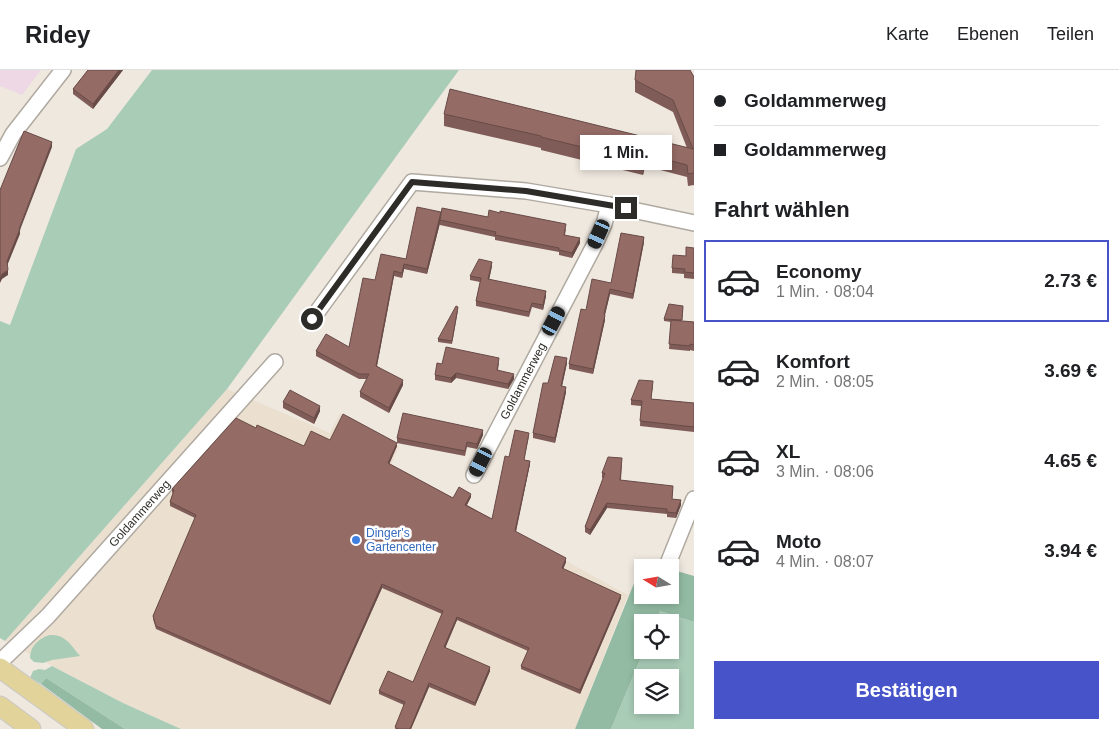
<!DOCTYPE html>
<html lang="de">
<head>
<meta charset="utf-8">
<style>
	:root { --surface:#fff; --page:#f6f6f6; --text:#202124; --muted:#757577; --line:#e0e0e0; --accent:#4754c9 }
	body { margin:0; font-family:Arial,sans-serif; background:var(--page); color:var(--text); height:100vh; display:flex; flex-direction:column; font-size:19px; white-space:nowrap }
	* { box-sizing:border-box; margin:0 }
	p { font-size:16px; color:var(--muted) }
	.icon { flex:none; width:28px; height:28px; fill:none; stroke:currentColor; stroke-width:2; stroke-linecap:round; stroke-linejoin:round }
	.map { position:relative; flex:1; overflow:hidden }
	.details { display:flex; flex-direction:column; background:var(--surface); width:425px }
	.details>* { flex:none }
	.top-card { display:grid; align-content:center; height:110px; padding:0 20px; background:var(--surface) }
	.needle { width:32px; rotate:281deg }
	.tools { position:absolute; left:634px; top:489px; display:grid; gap:10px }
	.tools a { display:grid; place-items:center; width:45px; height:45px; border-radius:0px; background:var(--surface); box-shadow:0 2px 8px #0003; font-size:25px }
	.end { position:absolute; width:22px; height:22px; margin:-11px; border:6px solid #2e2c28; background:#fff; box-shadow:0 0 0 2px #fff }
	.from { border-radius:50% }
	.bubble { position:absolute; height:35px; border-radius:0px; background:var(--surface); box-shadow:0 2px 8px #0003; font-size:16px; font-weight:800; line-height:35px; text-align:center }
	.car { position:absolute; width:15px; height:30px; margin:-15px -8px; border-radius:6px; box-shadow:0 0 4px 1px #0007; background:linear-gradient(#222 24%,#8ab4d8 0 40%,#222 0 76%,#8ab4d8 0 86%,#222 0) }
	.top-card b { display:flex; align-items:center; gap:18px; height:48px; font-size:19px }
	.top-card b+b { border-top:1px solid var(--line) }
	.top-card i { width:12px; height:12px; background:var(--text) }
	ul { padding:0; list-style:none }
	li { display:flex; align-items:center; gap:15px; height:82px; margin:0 10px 8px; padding:0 10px; border:2px solid transparent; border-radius:0px }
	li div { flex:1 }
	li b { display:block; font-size:19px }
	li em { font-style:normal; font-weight:800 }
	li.current { border-color:var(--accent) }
	li>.icon { width:45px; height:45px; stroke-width:1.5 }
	h2 { padding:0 20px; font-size:22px; line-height:60px }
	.action { display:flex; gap:10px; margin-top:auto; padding:10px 20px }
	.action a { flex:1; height:58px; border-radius:0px; background:var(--accent); color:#fff; font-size:20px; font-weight:800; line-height:58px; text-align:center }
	header { display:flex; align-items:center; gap:30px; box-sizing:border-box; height:70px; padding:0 25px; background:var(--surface); border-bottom:1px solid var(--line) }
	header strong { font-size:24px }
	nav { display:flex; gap:28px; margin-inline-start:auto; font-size:18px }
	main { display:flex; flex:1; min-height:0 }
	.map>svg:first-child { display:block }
</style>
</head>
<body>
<header>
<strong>Ridey</strong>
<nav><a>Karte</a><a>Ebenen</a><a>Teilen</a></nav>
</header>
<main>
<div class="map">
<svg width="694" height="659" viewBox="0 0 694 659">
	<rect width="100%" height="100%" fill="#efe8df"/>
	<polygon fill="#ebdfcf" points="227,319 330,363 340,343 399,376 391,395 628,525 575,659 181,659 123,633 5,571"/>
	<polygon fill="#eed8e5" points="0,0 41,0 22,25 0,16"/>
	<g fill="#a9ccb7" fill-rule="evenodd">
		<polygon points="152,0 459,0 227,319 5,571 0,568 0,251 10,255 76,79 107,59"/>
		<path d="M 660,541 L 694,552 L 694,659 L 611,659 L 644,580 L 670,580 L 670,552 L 655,552 ZM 642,608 L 670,608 L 670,635 L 642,635 Z"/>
		<path d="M 50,565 C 65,564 71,575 80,586 L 52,590 L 43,593 L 34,592 L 30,588 C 30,576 39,568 50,565 Z"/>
		<polygon points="52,596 123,633 181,659 125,659 46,608 41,614 30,608 33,601 39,599 45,600"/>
	</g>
	<g fill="#93bba3">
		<polygon points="641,496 660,496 666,497 642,498 642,525 670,525 670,499 694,506 694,552 660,541 655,552 642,552 644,580 611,659 575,659"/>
		<polygon points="46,608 125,659 102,659 41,614"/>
	</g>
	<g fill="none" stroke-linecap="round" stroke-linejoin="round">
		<g stroke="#afa9a0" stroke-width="18">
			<g id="minor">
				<polyline points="0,88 13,64 63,0"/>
				<polyline points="312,249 412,112 526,121 609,135 694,153"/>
				<path id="s1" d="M 474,405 L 595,174 L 604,154 L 609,135"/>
				<polyline points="667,496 694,429"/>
				<path id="s2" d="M 0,592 L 48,546 L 275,292"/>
			</g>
		</g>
		<g stroke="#c9c8c7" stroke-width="21">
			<g id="major">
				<polyline points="0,598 84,659"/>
				<polyline points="0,636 31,659"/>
			</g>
		</g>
		<use href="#minor" stroke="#fff" stroke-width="15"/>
		<use href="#major" stroke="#e2d39b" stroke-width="19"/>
	</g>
	<g fill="#805c58">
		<polygon points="88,0 123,0 93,39 73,24 73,19"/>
		<polygon points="694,7 694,115 688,116 687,107 645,96 643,105 541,80 541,78 444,56 444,44 687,78 673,42 635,22 635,10"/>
		<polygon points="441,142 488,147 566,159 565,165 580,173 572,188 559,185 559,182 495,170 495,167 440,155 440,153 427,204 404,199 402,208 394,206 377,296 403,315 389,343 360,327 360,322 367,309 359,309 316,286 316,281 349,277 375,210 406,189"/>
		<polygon points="644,172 633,229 610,224 605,244 605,250 593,304 569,299 569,294 586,240 611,213"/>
		<polygon points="694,178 694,209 684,208 684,204 672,203 672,198"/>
		<polygon points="492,196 489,210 546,226 543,240 532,237 529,247 476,236 476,231 480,212 470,210 470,206"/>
		<polygon points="683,236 682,251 694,252 694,281 690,280 690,281 669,279 671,252 664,251 664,249"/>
		<polygon points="458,240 452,274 438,272 438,269"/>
		<polygon points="499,293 498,300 514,309 508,319 456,308 451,313 435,310 435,305 442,294"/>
		<polygon points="567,293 562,316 566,322 555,373 533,368 533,363 548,313"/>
		<polygon points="653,316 651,329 694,333 694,362 640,356 641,336 631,335 631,330"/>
		<polygon points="283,332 320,341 314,354 283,338"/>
		<polygon points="256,358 304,376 330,370 397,376 389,394 453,428 471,427 467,435 492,449 509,387 529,366 524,390 530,394 516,462 566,492 563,499 621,528 580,624 521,599 521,596 528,581 457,550 445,578 490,601 475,636 429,617 411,659 395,659 404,635 379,624 379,621 413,612 442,544 382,518 330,635 156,559 153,549 153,546 195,448 170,436 170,432 173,423 172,422 172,419"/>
		<polygon points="483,365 477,379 467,377 465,386 397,373 397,368"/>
		<polygon points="622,393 621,410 673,421 672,429 681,435 676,448 667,447 667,444 607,438 590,465 585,462 585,457 603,408 602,408 602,403"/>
	</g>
	<g fill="#684b47">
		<polygon points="119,0 123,0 93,39 93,34"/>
		<polygon points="52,72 52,77 20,160 20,164 7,196 7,191"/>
		<polygon points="645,84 645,96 643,105 643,92"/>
		<polygon points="441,142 440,153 427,204 427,199"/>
		<polygon points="644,167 644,172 633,229 633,224"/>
		<polygon points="580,168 580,173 572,188 572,183"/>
		<polygon points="492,192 492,196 488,214 488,209"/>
		<polygon points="404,194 404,199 402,208 402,203"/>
		<polygon points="8,200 8,205 2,209 0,213 0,208 2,204"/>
		<polygon points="394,201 394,206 376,301 376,296"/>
		<polygon points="610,219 610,224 604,249 604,244"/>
		<polygon points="546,221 546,226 543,240 543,235"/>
		<polygon points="605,245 605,250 593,304 593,299"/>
		<polygon points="567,288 567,293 561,321 561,316"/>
		<polygon points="456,303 456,308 451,313 451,308"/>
		<polygon points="514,304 514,309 508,319 508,314"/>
		<polygon points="403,310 403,315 389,343 389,338"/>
		<polygon points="566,317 566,322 555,373 555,368"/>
		<polygon points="320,336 320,341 314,354 314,348"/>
		<polygon points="483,360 483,365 477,379 477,374"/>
		<polygon points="397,373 397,376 388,397 388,393"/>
		<polygon points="530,391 530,394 515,465 515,461"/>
		<polygon points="471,424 471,427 465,438 465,435"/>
		<polygon points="681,430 681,435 676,448 676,443"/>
		<polygon points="607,433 607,438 590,465 590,460"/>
		<polygon points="566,488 566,492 562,502 562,498"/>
		<polygon points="382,514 382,518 330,635 330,632"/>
		<polygon points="621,525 621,528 580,624 580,620"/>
		<polygon points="457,547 457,550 444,581 444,577"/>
		<polygon points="490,597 490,601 475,636 475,633"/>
		<polygon points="429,613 429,617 411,659 410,659"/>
	</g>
	<g fill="#956b66" stroke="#684b47">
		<polygon points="88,0 119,0 93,34 73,19"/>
		<polygon points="636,0 690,0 694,7 694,103 688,104 687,95 645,84 643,92 541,67 541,66 444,44 450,19 693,79 673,30 635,10"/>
		<polygon points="24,61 52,72 19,159 20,159 7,191 8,200 2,204 0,208 0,120"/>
		<polygon points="417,137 441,142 427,199 404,194 402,203 394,201 376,296 403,310 389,338 360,322 369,304 359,304 316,281 326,264 349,277 363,208 375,210 381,184 406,189"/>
		<polygon points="442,138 488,147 489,140 500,143 500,141 566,154 564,165 580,168 572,183 559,180 559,178 495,165 496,162 440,150"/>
		<polygon points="621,163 644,167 633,224 610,219 604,244 605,245 593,299 569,294 581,239 586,240 592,209 611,213"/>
		<polygon points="686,177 694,178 694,203 684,202 685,199 672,198 673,185 686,186"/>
		<polygon points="479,189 492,192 488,209 546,221 543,235 532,233 529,242 476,231 481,208 470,206"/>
		<polygon points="669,234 683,236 682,250 664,249"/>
		<polygon points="456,236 458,237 452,271 438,269"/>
		<polygon points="671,250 694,252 694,275 690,274 690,276 669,274"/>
		<polygon points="446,277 499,288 497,300 514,304 508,314 456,303 451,308 435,305 437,293 442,294"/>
		<polygon points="555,286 567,288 561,316 566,317 555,368 533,363 543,313 548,313"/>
		<polygon points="639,310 653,311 651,329 694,333 694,357 640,351 642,331 631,330"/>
		<polygon points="290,320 320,336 314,348 283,332"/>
		<polygon points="403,343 483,360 477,374 467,372 465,381 397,368"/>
		<polygon points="343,344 397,373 388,393 453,428 459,417 471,424 465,435 492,449 505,386 509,387 515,360 529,363 524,390 530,391 515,461 566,488 562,498 621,525 580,620 521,596 529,578 457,547 444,577 490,597 475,633 429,613 410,659 398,659 395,657 405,632 379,621 388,601 413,612 443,541 382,514 330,632 156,556 153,546 196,445 170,432 174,420 172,419 236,348 256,358 257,355 304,376 311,361 330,370"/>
		<polygon points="608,387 622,388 620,410 673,416 672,429 681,430 676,443 667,442 667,439 607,433 590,460 585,457 605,403 602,403"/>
	</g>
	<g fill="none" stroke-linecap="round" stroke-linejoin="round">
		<polyline stroke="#2e2c28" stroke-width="6" points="312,249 412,112 526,121 626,138"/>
	</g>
	<circle fill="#3f7fe0" stroke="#fff" stroke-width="2" cx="356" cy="470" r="5"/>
	<g text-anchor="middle" stroke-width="5" stroke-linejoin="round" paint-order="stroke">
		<g font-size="12" fill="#2e2c28" stroke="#fff">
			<text dy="4" stroke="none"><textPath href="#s1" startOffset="106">Goldammerweg</textPath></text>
			<text dy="4" stroke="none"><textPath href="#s2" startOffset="204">Goldammerweg</textPath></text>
		</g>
		<g font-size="12" fill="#366cbe" stroke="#fff" text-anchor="start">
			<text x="366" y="467">Dinger's<tspan x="366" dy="14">Gartencenter</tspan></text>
		</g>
	</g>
</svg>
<div class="tools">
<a><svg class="needle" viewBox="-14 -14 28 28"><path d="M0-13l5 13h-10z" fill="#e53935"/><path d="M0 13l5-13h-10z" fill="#757577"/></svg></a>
<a><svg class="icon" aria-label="locate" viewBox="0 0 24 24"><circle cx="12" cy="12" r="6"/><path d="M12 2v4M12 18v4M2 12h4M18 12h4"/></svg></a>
<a><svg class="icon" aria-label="layers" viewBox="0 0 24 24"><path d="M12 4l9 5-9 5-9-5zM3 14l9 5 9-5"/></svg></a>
</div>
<i class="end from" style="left:312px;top:249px"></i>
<i class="end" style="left:626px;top:138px"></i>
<div class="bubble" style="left:580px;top:65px;width:92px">1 Min.</div>
<i class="car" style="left:599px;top:164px;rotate:204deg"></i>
<i class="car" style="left:554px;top:251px;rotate:28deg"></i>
<i class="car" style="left:481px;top:392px;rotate:207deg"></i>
</div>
<section class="details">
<div class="top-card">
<b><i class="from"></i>Goldammerweg</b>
<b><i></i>Goldammerweg</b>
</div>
<h2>Fahrt wählen</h2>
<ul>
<li class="current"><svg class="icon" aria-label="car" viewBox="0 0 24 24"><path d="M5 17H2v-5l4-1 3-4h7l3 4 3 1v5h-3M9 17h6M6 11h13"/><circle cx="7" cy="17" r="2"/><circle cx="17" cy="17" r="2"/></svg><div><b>Economy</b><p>1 Min. · 08:04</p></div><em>2.73 €</em></li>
<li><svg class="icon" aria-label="car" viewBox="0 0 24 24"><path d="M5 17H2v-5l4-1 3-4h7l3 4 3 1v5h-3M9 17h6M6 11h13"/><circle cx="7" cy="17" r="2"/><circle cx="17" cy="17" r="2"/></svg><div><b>Komfort</b><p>2 Min. · 08:05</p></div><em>3.69 €</em></li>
<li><svg class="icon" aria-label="car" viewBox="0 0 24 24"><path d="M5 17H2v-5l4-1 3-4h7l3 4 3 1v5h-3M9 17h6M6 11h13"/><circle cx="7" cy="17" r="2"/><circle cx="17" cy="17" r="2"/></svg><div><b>XL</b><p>3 Min. · 08:06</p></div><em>4.65 €</em></li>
<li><svg class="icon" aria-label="car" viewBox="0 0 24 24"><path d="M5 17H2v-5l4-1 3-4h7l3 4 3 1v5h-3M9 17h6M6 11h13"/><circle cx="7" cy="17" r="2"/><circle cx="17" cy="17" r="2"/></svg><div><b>Moto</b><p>4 Min. · 08:07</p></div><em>3.94 €</em></li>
</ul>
<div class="action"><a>Bestätigen</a></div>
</section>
</main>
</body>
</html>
